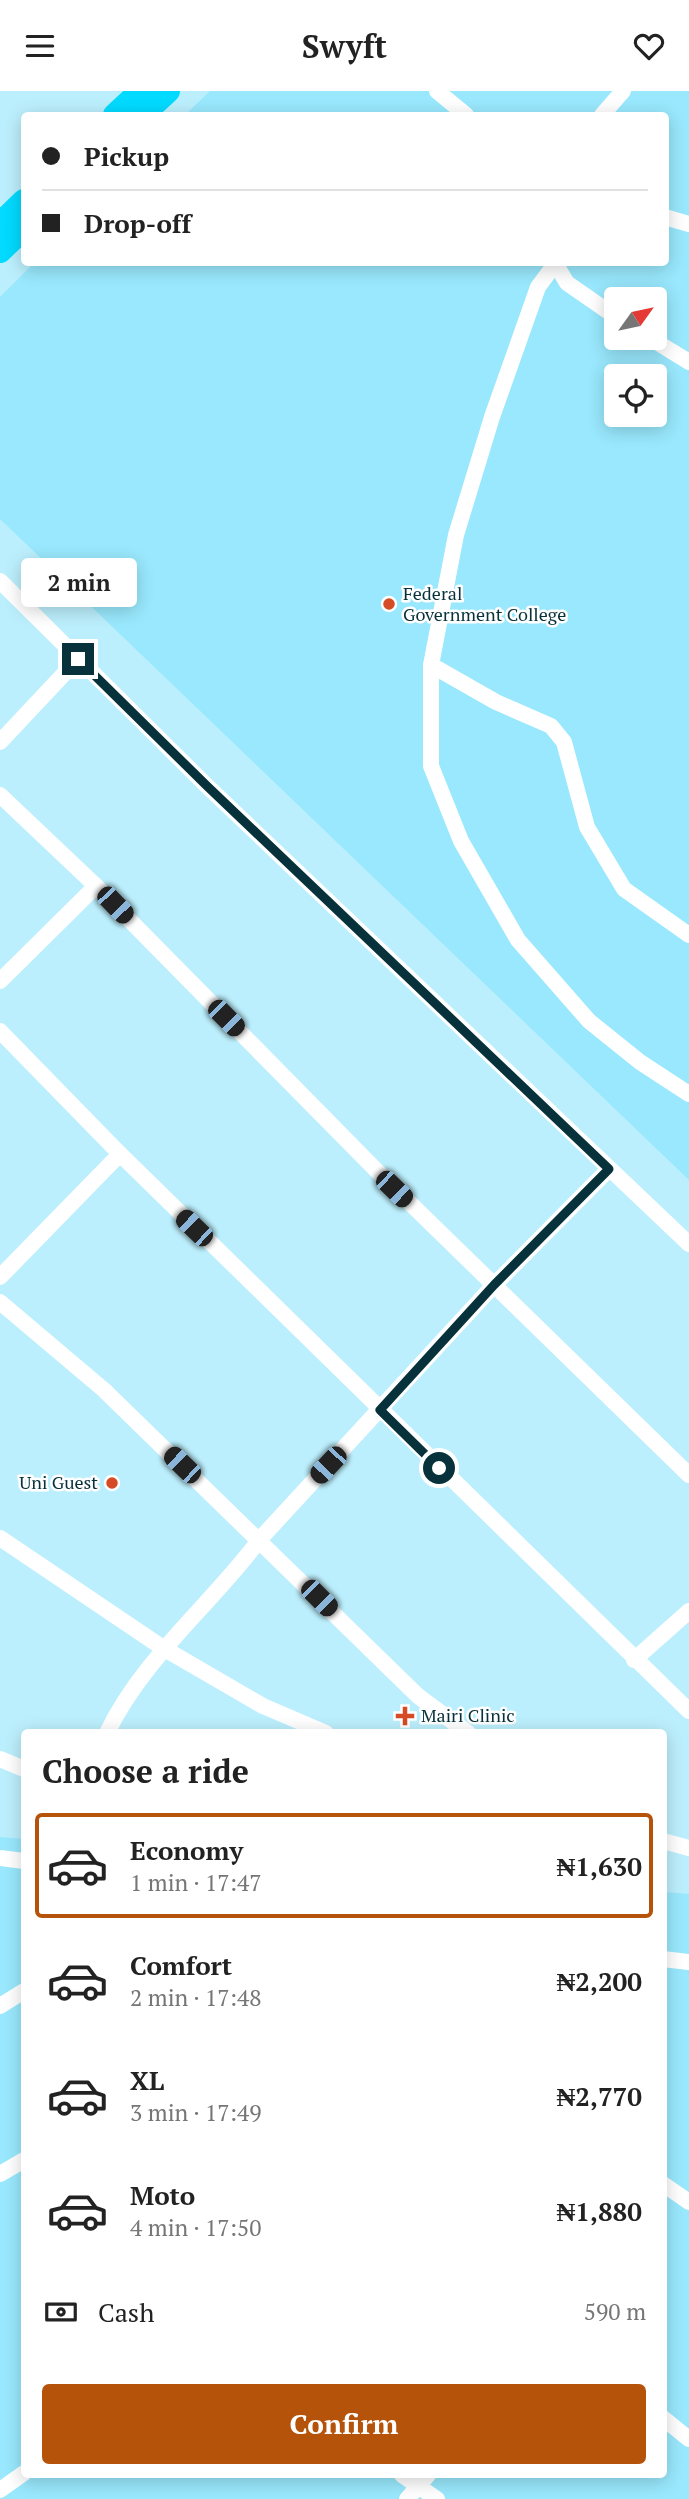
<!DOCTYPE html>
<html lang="en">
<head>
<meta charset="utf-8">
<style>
	:root { --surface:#fff; --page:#f6f6f6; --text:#222; --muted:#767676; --line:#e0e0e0; --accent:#b45309 }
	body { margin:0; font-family:"PT Serif",serif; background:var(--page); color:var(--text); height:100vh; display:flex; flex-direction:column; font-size:26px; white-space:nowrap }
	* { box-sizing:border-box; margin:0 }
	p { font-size:23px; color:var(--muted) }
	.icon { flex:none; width:38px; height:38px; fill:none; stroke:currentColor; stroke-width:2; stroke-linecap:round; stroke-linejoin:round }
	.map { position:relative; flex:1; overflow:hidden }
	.details { position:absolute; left:21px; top:1638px; width:646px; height:749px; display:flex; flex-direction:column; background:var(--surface); border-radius:7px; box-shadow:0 4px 18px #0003 }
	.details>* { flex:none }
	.guide { position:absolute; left:21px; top:21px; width:648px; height:154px; border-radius:7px; box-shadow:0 4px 18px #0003; display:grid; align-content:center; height:154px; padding:0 21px; background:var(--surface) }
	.needle { width:46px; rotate:57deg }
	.fabs { position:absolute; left:604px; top:196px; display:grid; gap:14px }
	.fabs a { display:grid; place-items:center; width:63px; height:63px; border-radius:7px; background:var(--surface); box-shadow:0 4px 18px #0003; font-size:35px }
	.end { position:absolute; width:32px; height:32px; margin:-16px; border:9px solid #08323b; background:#fff; box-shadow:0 0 0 4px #fff }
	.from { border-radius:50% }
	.bubble { position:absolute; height:49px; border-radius:7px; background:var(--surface); box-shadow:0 4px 18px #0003; font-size:23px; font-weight:700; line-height:49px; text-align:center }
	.car { position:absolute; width:21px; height:42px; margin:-21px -10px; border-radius:9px; box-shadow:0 0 5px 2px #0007; background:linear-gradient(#222 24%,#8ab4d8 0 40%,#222 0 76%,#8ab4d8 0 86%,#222 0) }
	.guide b { display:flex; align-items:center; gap:24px; height:66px; font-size:26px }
	.guide b+b { border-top:2px solid var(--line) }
	.guide i { width:18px; height:18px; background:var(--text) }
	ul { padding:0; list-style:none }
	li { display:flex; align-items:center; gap:21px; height:105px; margin:0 14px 10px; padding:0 7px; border:4px solid transparent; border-radius:7px }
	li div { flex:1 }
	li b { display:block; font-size:26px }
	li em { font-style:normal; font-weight:700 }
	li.on { border-color:var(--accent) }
	li>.icon { width:63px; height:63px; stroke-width:1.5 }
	h2 { padding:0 21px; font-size:32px; line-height:84px }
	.pay { display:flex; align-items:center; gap:18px; height:77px; padding:0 21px; font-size:26px }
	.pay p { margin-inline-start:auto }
	.primary-button { display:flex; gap:14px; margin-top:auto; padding:14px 21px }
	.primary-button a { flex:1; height:80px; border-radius:7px; background:var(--accent); color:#fff; font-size:28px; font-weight:700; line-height:80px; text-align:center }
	header { display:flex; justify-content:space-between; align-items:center; height:91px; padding:0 21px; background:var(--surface); font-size:32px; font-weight:700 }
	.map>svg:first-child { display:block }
</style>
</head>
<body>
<header><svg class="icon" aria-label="menu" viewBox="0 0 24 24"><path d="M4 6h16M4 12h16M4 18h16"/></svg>Swyft<svg class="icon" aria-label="heart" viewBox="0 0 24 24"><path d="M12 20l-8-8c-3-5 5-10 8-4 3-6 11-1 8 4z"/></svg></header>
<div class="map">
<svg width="689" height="2408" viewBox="0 0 689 2408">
	<rect width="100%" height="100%" fill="#bceffd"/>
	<g fill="#99e8fd" fill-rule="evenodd">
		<path d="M 210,0 L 689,0 L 689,1089 L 0,428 L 0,206 L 34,172 L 665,172 L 665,24 L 185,24 ZM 616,208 L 654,208 L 654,247 L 616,247 ZM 616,285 L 654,285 L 654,324 L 616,324 Z"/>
		<polygon points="0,1746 24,1748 24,2384 663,2384 663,1801 689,1803 689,2408 0,2408"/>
	</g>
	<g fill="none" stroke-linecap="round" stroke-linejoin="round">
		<g stroke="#fff" stroke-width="16">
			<polyline points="437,0 466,24"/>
			<polyline points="602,24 623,0"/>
			<polyline points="665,126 689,133"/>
			<polyline points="555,172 567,192 616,226"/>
			<polyline points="555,173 538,196 492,326 456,444 431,574 431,675 461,750 518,849 589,930 640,971 689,1003"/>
			<polyline points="650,247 689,271"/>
			<polyline points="0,490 207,695 689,1153"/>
			<polyline points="431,574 496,611 551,635 564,651 587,736 624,798 689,844"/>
			<polyline points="0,651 78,568"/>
			<polyline points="0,704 96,795 375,1078 689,1384"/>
			<polyline points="0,890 96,795"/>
			<polyline points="0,940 120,1063 689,1620"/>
			<polyline points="0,1186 120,1063"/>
			<polyline points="0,1211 104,1299 418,1605 468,1642"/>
			<polyline points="0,1447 163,1557 263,1615 326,1642"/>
			<polyline points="634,1569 689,1520"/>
			<path d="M 107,1642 C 143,1567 211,1514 260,1448 L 494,1194 L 609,1078"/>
			<polyline points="0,1668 24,1678"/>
			<polyline points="663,1750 689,1757"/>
			<polyline points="0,1767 24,1770"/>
			<polyline points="663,1868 689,1871"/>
			<polyline points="0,1915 24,1900"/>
			<polyline points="0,2083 24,2069"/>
			<polyline points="663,2093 689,2111"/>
			<polyline points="663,2327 689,2348"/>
			<polyline points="402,2384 437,2408"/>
			<polyline points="0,2399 24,2382"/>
			<polyline points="407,2408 428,2384"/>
		</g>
		<g stroke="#02daff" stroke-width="24">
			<polyline points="115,24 141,0"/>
			<polyline points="142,24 168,0"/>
			<polyline points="0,133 24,110"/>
			<polyline points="0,160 24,137"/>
		</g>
	</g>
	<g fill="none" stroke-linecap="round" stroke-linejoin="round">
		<polyline stroke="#08323b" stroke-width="9" points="78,568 207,695 609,1078 494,1194 380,1319 439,1377"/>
	</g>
	<g fill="#d44b25" stroke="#fff" stroke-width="2.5">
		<circle cx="389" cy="513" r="7"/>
		<circle cx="112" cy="1392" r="7"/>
		<path d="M401.5 1614.5h7v7h7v7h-7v7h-7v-7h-7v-7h7z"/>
	</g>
	<g text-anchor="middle" stroke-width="5" stroke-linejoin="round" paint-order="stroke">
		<g font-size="18" fill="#08323b" stroke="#fff" text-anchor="start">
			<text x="403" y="509">Federal<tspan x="403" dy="21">Government College</tspan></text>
			<text x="98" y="1398" text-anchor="end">Uni Guest</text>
			<text x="421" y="1631">Mairi Clinic</text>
		</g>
	</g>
</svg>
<div class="fabs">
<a><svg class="needle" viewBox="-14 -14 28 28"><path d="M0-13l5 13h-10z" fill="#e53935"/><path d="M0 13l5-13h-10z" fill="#767676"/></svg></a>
<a><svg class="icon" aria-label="locate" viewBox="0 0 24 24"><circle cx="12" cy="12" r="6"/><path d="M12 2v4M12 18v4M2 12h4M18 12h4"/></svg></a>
</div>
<i class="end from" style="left:439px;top:1377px"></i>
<i class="end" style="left:78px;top:568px"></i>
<div class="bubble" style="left:21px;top:467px;width:116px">2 min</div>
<i class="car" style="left:115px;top:814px;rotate:136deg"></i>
<i class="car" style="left:226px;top:927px;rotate:135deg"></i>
<i class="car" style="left:394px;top:1098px;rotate:134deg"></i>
<i class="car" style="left:194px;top:1137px;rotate:314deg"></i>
<i class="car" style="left:182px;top:1374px;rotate:314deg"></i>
<i class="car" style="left:328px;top:1374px;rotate:223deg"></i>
<i class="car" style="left:319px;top:1507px;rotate:135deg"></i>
<div class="guide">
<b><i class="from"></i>Pickup</b>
<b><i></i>Drop-off</b>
</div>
<section class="details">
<h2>Choose a ride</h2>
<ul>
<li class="on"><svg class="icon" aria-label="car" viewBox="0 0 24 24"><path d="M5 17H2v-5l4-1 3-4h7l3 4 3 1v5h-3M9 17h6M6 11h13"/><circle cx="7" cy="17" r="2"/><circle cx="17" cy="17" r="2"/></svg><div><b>Economy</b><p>1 min · 17:47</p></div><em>₦1,630</em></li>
<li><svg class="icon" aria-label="car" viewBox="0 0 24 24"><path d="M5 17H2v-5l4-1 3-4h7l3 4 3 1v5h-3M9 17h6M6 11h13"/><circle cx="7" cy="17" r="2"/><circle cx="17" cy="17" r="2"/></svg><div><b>Comfort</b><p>2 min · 17:48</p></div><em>₦2,200</em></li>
<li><svg class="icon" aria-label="car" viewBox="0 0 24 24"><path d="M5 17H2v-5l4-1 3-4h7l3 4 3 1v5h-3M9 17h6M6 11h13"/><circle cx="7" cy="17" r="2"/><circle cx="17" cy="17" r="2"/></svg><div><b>XL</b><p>3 min · 17:49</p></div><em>₦2,770</em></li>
<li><svg class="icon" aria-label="car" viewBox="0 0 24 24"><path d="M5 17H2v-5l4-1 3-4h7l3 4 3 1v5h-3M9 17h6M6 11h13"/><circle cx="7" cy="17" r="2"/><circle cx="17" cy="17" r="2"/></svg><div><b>Moto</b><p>4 min · 17:50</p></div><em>₦1,880</em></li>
</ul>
<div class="pay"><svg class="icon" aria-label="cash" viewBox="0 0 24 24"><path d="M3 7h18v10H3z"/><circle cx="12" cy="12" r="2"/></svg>Cash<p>590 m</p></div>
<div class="primary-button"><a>Confirm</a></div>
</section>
</div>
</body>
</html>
